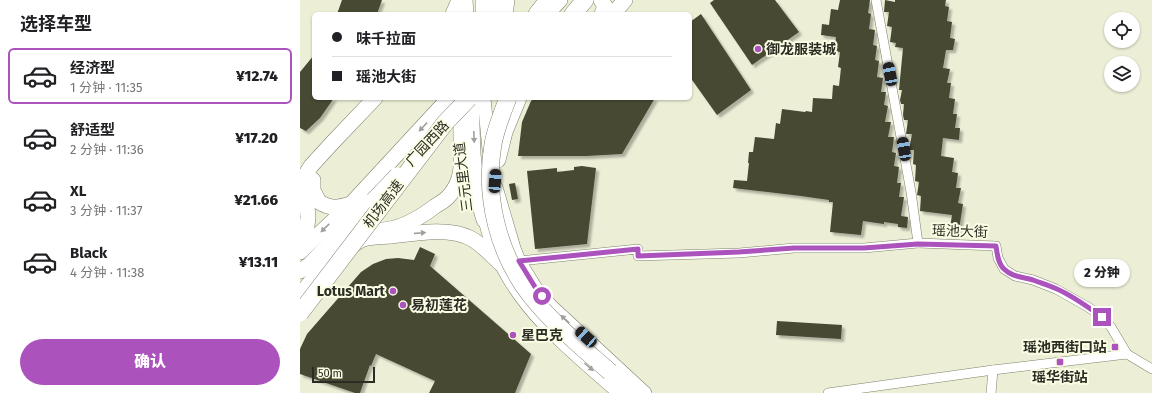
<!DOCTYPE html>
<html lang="zh">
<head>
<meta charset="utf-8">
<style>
	:root { --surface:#fff; --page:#f2f2f2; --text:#202124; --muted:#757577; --line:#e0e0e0; --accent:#ac52bd }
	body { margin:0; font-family:"Fira Sans","Noto Sans SC",sans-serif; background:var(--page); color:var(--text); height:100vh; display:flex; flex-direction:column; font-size:15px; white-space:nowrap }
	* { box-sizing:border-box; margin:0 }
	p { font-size:13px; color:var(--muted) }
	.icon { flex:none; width:22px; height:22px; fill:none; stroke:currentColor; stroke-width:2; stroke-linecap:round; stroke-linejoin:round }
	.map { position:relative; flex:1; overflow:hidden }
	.sheet { display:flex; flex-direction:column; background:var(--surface); width:300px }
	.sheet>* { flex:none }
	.guide { position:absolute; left:12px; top:12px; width:380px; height:88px; border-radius:6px; box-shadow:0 1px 3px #0004; display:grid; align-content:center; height:88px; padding:0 20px; background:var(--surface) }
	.fabs { position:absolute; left:804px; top:12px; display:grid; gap:8px }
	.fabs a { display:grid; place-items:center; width:36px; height:36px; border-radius:50%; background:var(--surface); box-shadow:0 1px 3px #0004; font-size:20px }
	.scale { position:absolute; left:12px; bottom:10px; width:63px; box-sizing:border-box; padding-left:4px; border:2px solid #2b2c23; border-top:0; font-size:11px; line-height:14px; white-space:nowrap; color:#2b2c23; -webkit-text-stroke:3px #fafce3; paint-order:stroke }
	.end { position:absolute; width:18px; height:18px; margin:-9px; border:5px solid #ac52bd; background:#fff; box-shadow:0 0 0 2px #fff }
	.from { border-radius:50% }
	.bubble { position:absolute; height:28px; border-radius:14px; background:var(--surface); box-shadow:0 1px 3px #0004; font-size:13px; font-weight:800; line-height:28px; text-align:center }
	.car { position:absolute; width:12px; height:24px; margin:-12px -6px; border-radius:5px; box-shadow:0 0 3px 1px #0007; background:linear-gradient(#222 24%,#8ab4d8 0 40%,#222 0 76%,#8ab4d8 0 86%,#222 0) }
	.guide b { display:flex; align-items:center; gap:14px; height:38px; font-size:15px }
	.guide b+b { border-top:1px solid var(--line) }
	.guide i { width:10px; height:10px; background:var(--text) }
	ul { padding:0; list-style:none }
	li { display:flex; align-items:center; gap:12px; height:56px; margin:0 8px 6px; padding:0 12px; border:2px solid transparent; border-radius:6px }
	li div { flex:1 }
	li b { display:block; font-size:15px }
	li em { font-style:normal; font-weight:800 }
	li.selected { border-color:var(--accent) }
	li>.icon { width:36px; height:36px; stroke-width:1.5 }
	h2 { padding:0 20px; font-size:18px; line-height:48px }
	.primary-button { display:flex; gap:8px; margin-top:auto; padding:8px 20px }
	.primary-button a { flex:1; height:46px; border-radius:24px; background:var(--accent); color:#fff; font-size:16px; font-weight:800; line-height:46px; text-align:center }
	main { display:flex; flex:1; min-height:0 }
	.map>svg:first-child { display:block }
</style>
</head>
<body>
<main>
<section class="sheet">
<h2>选择车型</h2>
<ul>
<li class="selected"><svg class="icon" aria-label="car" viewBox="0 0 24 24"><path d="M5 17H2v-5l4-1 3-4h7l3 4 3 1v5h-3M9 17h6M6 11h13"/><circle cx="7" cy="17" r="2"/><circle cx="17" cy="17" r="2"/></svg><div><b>经济型</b><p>1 分钟 · 11:35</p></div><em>¥12.74</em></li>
<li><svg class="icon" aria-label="car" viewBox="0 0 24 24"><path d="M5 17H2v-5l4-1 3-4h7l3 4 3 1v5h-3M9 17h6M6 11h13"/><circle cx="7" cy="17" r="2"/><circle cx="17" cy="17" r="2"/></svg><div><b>舒适型</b><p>2 分钟 · 11:36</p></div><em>¥17.20</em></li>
<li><svg class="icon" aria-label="car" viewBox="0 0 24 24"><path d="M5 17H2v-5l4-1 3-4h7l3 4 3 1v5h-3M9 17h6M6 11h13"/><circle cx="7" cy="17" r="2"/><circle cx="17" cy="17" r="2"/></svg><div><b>XL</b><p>3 分钟 · 11:37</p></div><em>¥21.66</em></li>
<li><svg class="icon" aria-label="car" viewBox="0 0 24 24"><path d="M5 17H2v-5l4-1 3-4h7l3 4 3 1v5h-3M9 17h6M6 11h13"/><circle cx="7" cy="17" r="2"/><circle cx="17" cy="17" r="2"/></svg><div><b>Black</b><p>4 分钟 · 11:38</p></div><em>¥13.11</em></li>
</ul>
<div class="primary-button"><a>确认</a></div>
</section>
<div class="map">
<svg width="852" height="393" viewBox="0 0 852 393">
	<defs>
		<filter id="shadow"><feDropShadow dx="3" dy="3" stdDeviation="1" flood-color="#0004"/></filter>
	</defs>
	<rect width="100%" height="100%" fill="#eceed6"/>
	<g fill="#464833" filter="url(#shadow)">
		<polygon points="42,0 82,0 77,14 37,14"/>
		<polygon points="414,0 475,0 499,32 452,65 410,3"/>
		<polygon points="540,0 570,0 568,13 571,14 569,29 575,30 573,45 577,46 575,60 579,61 577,77 583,78 581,92 586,92 584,105 588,106 585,122 591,122 588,137 594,137 592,152 596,153 594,166 599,167 597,183 601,183 599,197 604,197 601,216 608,217 607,228 598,227 598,224 584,222 584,224 563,221 561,235 530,232 533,202 529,202 529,200 501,196 433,188 434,180 447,181 449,163 448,163 449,152 453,152 455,137 474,139 476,123 480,124 482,109 505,112 506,111 512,112 513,98 532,99 533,85 539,86 541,68 538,67 540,52 534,51 536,37 521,35 522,24 529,25 531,9 538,10"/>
		<polygon points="585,0 595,2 595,0 646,0 645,6 649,7 647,21 652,22 650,38 655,39 653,50 646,50 643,68 650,69 647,83 651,83 649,98 655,99 653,114 657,114 655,128 660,128 659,140 643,138 641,156 654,158 652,172 658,173 656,188 661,188 658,203 663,204 659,230 650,228 652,215 620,211 621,196 617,195 619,182 615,181 616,165 613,164 614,150 609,150 612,134 606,134 608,120 604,120 603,115 604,104 601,104 600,100 602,90 599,90 603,48 595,47 596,43 590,42 592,27 587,26 589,12 584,12"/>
		<polygon points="401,14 451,90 417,115 390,77 390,22"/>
		<polygon points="14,55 14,98 34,98 20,118 6,131 0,128 0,72"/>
		<polygon points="234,98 355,98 322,154 286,156 218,156 222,122 231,101"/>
		<polygon points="282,166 296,168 287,244 235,249 227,171 257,168 257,172 274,170 274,167"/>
		<polygon points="215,183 218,199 212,200 209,184"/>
		<polygon points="120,247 135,254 130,266 231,354 215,393 129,393 135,381 76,354 71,366 70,365 60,393 55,393 0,374 0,349 7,334 61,272 73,264 86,259 98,258 114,260"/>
		<polygon points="477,321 542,325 541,339 476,335"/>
	</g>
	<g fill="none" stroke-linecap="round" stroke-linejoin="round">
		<g stroke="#80826b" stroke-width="10">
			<g id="minor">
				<polyline points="576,0 611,192 618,243 696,246 698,258 704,269 715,276 733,280 756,289 788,307 802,317 811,327 827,354 852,369"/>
				<polyline points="219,261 338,249 338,256 439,253 494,248 564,248 618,243"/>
				<polyline points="528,393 693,370 827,354"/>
				<polyline points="691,393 693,370"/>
			</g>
		</g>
		<g stroke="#80826b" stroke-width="14">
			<g id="secondary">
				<polyline points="166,0 167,14"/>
				<polyline points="182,0 182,14"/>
				<polyline points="172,98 174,154 177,180"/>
				<polyline points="184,98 189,150"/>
				<polyline points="196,187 214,248 219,261 235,287 250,305 345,393"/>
				<path d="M 183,211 C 199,295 259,340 319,393"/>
			</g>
		</g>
		<g stroke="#80826b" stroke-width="16">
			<g id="primary">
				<polyline points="191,0 195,14"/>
				<polyline points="301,0 305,6 302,14"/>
				<polyline points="153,14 159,0"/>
				<polyline points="247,14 260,0"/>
				<polyline points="313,14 325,0"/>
				<polyline points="165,154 184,220"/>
				<polyline points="198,160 205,132 219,98"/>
				<path d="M 13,180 L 13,190 L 19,202 C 31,209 37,208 51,204"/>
				<path d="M 60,214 C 59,225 61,229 73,230 C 95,232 117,220 134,207 C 138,204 143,202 147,198 C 152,193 157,185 159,178 C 162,170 161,161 161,153 C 161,135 161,117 160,98"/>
				<polyline points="0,245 7,226 8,217 5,185 6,174 11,166 33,142 75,98"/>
				<path d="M 51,247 C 54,244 57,242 61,240 C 70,236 81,237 91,236 C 115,233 149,227 170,238 C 182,244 191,255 201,264"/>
				<polyline points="0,252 51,204 149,98"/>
				<polyline points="0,271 9,265 73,200"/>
			</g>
		</g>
		<g stroke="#80826b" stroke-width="18">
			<g id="motorway">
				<polyline points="204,14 206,0"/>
				<polyline points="237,14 248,0"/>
				<polyline points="273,14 285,0"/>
				<polyline points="0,297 51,232"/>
				<polyline points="310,372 334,393"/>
			</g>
		</g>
		<use href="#minor" stroke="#fff" stroke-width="9"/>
		<use href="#secondary" stroke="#fff" stroke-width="13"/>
		<use href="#primary" stroke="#fff" stroke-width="15"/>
		<use href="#motorway" stroke="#fff" stroke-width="17"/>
		<g stroke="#80826b" stroke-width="16" stroke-linecap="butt">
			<polyline id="primary-bridge" points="73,200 97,175"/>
		</g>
		<g stroke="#80826b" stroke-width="18" stroke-linecap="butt">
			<g id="motorway-bridge">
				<path d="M 208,98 C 202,113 196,128 193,144 C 184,197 198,254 231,296 C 253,324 284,349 310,372"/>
				<polyline points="0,313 145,123 169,98"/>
			</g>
		</g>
		<use href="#primary-bridge" stroke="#fff" stroke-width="15"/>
		<use href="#motorway-bridge" stroke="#fff" stroke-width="17"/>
	</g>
	<defs><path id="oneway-solid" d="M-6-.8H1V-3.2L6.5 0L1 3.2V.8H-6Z"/></defs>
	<g fill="#a0a09c">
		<use href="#oneway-solid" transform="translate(123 127) rotate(133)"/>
		<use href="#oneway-solid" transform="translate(174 137) rotate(88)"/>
		<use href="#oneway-solid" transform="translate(25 228) rotate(136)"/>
		<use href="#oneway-solid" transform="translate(120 233) rotate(-4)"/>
		<use href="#oneway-solid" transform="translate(265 319) rotate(-138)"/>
		<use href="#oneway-solid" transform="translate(289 367) rotate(41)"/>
	</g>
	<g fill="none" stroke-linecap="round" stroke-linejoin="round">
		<path stroke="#ac52bd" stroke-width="5" d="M 242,296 L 235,287 L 219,261 L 338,249 L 338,256 L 439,252 L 494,248 L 564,248 L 618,244 L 696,246 C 697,253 698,264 704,269 C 712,277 723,277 733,280 C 741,283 749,285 757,289 C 773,296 788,307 802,317"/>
	</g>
	<g fill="#ac52bd" stroke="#fafce3" stroke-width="1.5">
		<circle cx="458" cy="49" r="4"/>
		<circle cx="93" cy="291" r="4"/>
		<circle cx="103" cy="305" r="4"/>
		<circle cx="213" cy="335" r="4"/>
		<rect x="811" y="343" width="8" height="8" rx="2"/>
		<rect x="756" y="358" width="8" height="8" rx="2"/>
	</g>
	<g text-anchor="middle" stroke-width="4" stroke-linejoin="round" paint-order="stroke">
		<g font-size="14" font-weight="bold" fill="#2b2c23" stroke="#fafce3" text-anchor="start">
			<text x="466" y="54">御龙服装城</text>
			<text x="85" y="296" text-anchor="end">Lotus Mart</text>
			<text x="111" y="310">易初莲花</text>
			<text x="221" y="340">星巴克</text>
			<text x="807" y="352" text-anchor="end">瑶池西街口站</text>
			<text x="760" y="382" text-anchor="middle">瑶华街站</text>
		</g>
		<g font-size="14" fill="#2b2c23" stroke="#fafce3">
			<text transform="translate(127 143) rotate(-47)" y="5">广园西路</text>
			<text transform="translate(163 177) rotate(-97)" y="5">三元里大道</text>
			<text transform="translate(83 204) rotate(-53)" y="5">机场高速</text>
			<text transform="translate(660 231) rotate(2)" y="5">瑶池大街</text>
		</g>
	</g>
</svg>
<div class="fabs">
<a><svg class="icon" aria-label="locate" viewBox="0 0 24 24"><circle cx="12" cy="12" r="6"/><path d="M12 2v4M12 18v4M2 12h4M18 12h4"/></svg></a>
<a><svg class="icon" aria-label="layers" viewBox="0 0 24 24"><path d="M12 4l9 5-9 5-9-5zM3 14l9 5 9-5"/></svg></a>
</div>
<div class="scale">50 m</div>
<i class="end from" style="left:242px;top:296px"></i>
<i class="end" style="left:802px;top:317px"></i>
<div class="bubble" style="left:774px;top:259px;width:56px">2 分钟</div>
<i class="car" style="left:590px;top:74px;rotate:349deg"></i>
<i class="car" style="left:604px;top:149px;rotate:350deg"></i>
<i class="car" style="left:195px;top:181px;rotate:4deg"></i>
<i class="car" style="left:286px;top:337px;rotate:312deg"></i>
<div class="guide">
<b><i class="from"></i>味千拉面</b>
<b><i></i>瑶池大街</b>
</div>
</div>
</main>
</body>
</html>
